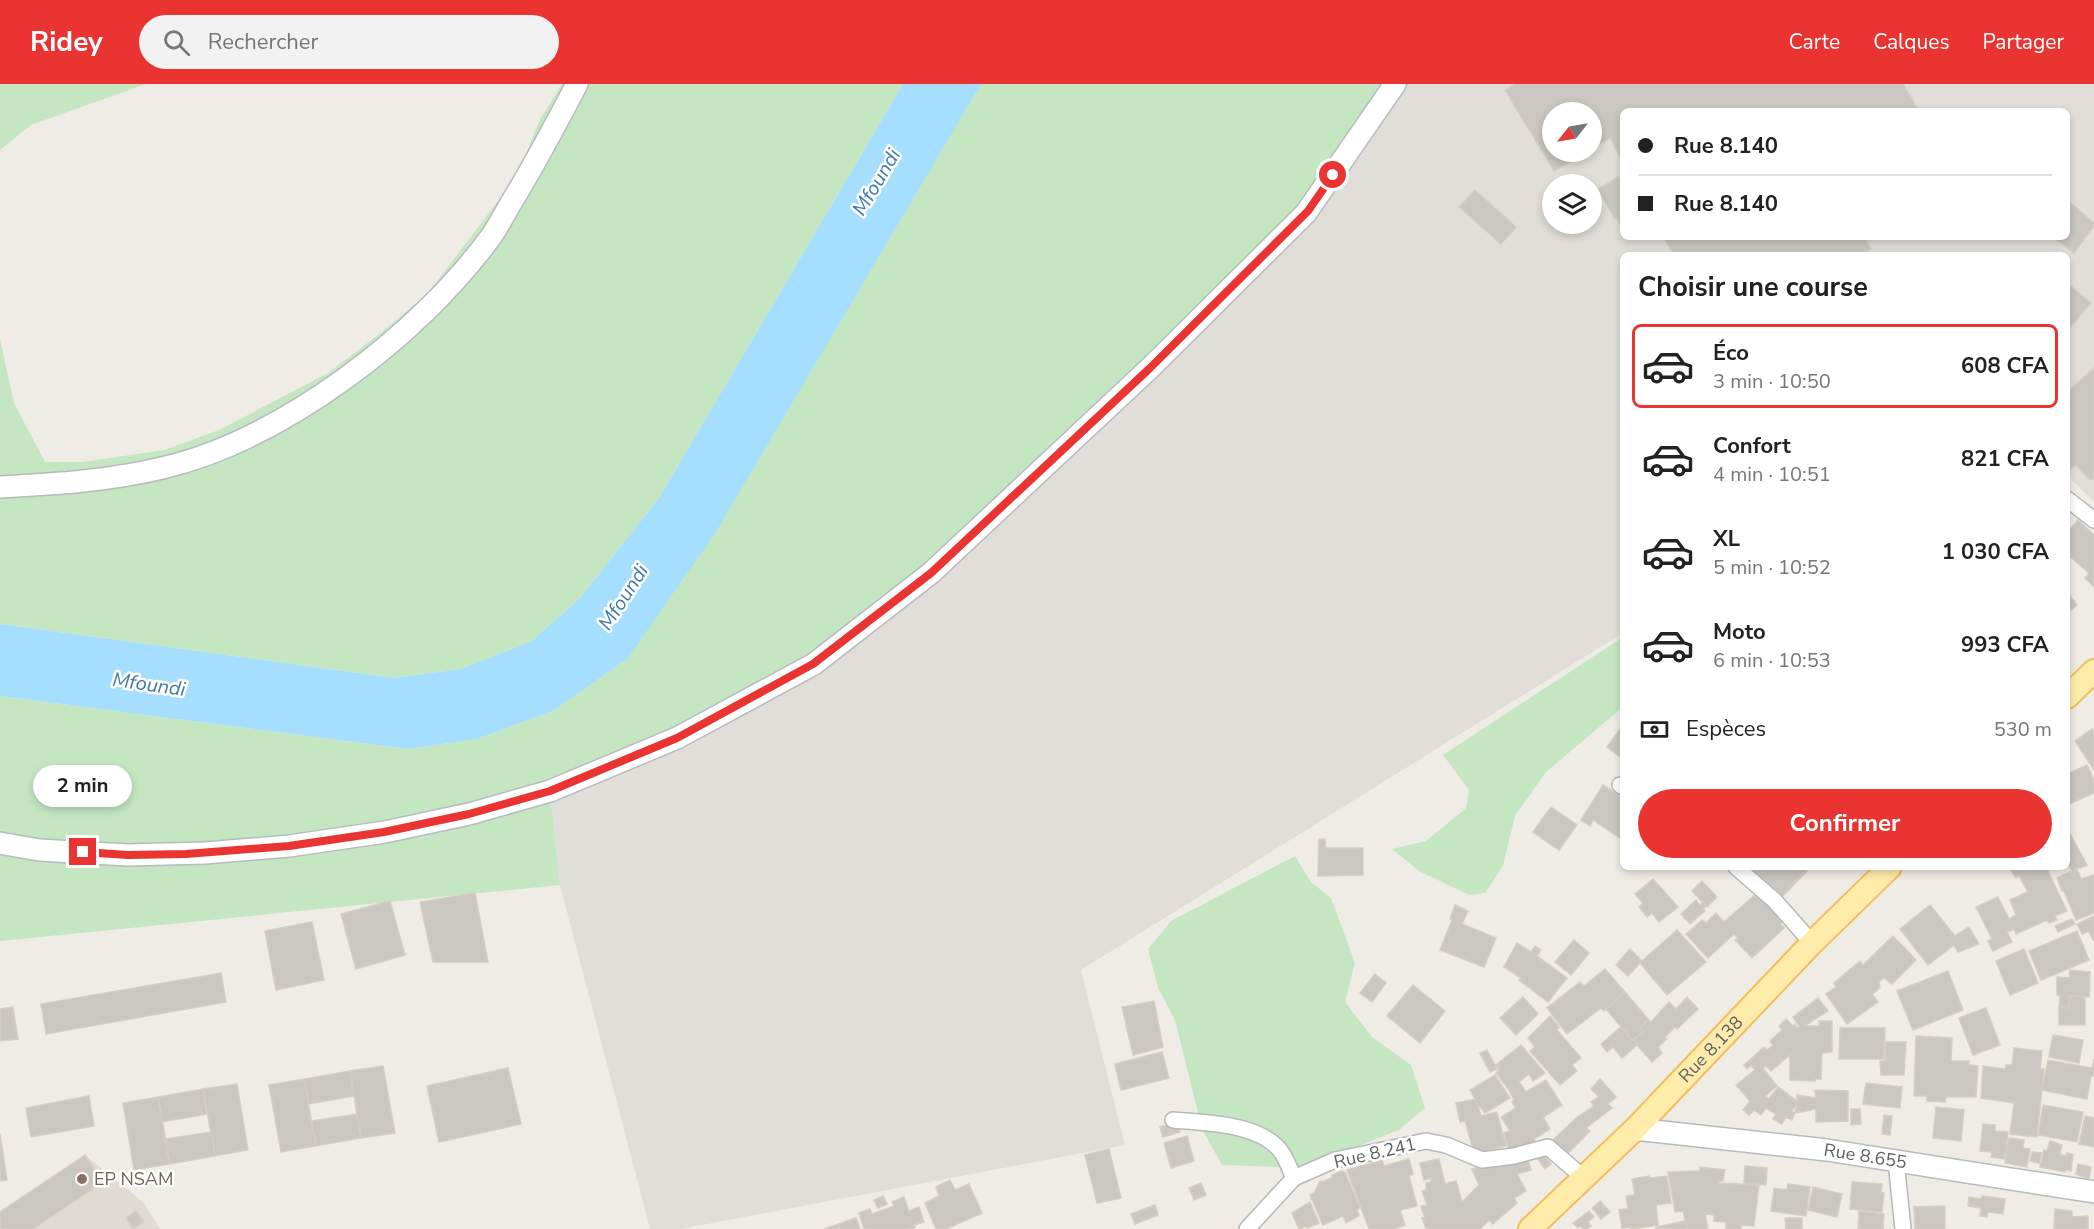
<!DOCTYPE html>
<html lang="fr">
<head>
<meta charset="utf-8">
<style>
	:root { --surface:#fff; --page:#f2f2f2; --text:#222; --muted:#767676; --line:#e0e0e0; --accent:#ea3431 }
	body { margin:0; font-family:"Nunito Sans",sans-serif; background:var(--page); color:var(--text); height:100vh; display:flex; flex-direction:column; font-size:22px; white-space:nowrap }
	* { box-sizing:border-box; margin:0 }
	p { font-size:20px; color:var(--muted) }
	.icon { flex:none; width:33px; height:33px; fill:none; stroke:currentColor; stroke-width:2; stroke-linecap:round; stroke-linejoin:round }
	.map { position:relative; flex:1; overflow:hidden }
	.panel { position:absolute; left:1620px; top:168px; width:450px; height:618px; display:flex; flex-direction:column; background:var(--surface); border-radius:9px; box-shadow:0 3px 9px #0003 }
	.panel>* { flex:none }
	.hud { position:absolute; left:1620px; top:24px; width:450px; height:132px; border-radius:9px; box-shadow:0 3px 9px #0003; display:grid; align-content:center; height:132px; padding:0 18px; background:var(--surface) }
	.needle { width:39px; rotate:239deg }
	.fabs { position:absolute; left:1542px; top:18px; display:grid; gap:12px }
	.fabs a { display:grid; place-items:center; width:60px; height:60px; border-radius:50%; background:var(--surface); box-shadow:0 3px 9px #0003; font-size:30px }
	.end { position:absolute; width:27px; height:27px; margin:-14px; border:8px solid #ea3431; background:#fff; box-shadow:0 0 0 3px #fff }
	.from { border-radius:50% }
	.bubble { position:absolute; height:42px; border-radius:21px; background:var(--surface); box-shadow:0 3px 9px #0003; font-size:20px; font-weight:700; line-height:42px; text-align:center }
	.hud b { display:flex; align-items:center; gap:21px; height:57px; font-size:22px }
	.hud b+b { border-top:2px solid var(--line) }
	.hud i { width:15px; height:15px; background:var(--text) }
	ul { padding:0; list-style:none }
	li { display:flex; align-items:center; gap:18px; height:84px; margin:0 12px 9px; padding:0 6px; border:3px solid transparent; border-radius:9px }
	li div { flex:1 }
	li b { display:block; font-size:22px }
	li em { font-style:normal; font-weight:700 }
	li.selected { border-color:var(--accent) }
	li>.icon { width:54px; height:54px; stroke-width:1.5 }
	h2 { padding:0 18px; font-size:27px; line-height:72px }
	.pay { display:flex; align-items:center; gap:15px; height:66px; padding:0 18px; font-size:22px }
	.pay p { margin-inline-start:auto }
	.cta { display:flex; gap:12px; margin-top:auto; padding:12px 18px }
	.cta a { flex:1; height:69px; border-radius:36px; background:var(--accent); color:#fff; font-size:24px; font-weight:700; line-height:69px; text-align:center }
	header { display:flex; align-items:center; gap:36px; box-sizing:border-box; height:84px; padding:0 30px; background:var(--accent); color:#fff }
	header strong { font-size:28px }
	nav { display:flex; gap:33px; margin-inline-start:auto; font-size:21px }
	.search { width:420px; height:54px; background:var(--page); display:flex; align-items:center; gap:15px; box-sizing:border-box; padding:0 21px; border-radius:33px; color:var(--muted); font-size:22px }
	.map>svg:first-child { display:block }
</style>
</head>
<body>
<header>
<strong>Ridey</strong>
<div class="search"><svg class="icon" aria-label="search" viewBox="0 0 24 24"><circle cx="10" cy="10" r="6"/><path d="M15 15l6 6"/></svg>Rechercher</div>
<nav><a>Carte</a><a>Calques</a><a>Partager</a></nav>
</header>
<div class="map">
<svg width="2094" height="1145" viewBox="0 0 2094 1145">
	<rect width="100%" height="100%" fill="#efece5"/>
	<path fill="#e1deda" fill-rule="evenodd" d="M 1395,0 L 2094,0 L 2094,418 L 2067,391 L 2067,171 L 1623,171 L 1623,549 L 1081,886 L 1125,1061 L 681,1145 L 650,1145 L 560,801 L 550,707 ZM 1623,27 L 2067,27 L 2067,153 L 1623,153 ZM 1552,28 L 1592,28 L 1592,68 L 1552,68 ZM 1552,100 L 1592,100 L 1592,140 L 1552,140 Z"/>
	<polygon fill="#dfdbd3" points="85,1071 144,1119 160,1145 0,1145 0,1128"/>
	<g fill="#c4e7c2">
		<polygon points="0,0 146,0 31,41 0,66"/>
		<polygon points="562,0 903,0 659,414 581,513 532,557 461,585 394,594 0,540 0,255 14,319 45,378 83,378 164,366 219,346 328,289 382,248 428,209 517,92 540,35"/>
		<polygon points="981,0 1395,0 1308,127 1150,284 814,580 550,707 560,801 0,857 0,612 408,665 477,655 553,627 627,575 875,176"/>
		<polygon points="1623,553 1623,623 1546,688 1515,732 1503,782 1485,809 1469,811 1419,787 1392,765 1426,757 1466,724 1469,706 1443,671"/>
		<polygon points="1295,772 1311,798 1331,814 1355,879 1345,918 1372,953 1411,981 1425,1024 1399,1046 1303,1084 1222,1081 1202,1045 1175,936 1158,904 1148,865 1171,837"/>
	</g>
	<polygon fill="#a6deff" points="903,0 981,0 714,451 627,575 553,627 477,655 408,665 0,612 0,540 394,594 461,585 532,557 581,513 659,414"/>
	<g fill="#cac7c2" stroke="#d4cec3" stroke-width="1.5">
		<polygon points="1515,0 1903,0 1919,27 1623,27 1623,79 1610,54 1592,65 1592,28 1552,28 1552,68 1587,68 1554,87 1505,6"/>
		<polygon points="1618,93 1623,101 1623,139 1621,141 1616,133 1614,134 1598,105"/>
		<polygon points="1475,106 1516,143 1501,160 1459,123"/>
		<polygon points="2067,116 2094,139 2094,142 2074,169 2053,153 2067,153"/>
		<polygon points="1664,153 1864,153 1871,165 1861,171 1673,171"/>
		<polygon points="2067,199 2091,219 2067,247"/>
		<polygon points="2094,284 2094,395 2090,396 2076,381 2069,386 2067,384 2067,308"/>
		<polygon points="2078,436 2094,451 2094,503 2085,494 2089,489 2067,470 2067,449"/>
		<polygon points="2067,508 2077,521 2067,530"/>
		<polygon points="1623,641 1623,675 1607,663"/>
		<polygon points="2092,645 2094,648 2094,686 2075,657"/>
		<polygon points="2087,681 2094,696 2094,709 2069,720 2067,715 2067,690"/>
		<polygon points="1603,701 1623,714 1623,756 1593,736 1590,742 1581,736"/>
		<polygon points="1551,723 1577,741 1559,766 1533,748"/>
		<polygon points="2067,744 2087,781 2077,785 2081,795 2094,791 2094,829 2076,836 2064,807 2062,807 2057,794 2072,787 2069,781 2067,782"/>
		<polygon points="1319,755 1325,755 1326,764 1363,764 1363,791 1318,792"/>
		<polygon points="1753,783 1811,783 1779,816 1749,788"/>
		<polygon points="2009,783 2046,783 2067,827 2055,832 2057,836 2049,839 2047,836 2016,850 2014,845 2007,848 2012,858 1993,867 1988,857 1992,855 1976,823 1998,813 2009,835 2016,831 2010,816 2028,808 2019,792 2016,794"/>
		<polygon points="1653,795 1678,823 1659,838 1652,829 1647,833 1639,823 1643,819 1635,810"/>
		<polygon points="1702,797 1717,813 1707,823 1692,807"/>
		<polygon points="475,809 488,878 433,878 420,818"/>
		<polygon points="1757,809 1783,837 1780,840 1784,844 1752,874 1735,856 1738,854 1734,850 1708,874 1686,850 1702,836 1706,839 1716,829 1724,838"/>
		<polygon points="1696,816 1700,821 1703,818 1706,822 1703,825 1705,827 1690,840 1681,830"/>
		<polygon points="390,817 405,871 356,885 341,830"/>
		<polygon points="1455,821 1468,827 1462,840 1496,854 1484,883 1440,866 1452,836 1450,835"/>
		<polygon points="1930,821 1955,852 1969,843 1979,860 1958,868 1954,861 1928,881 1900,845"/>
		<polygon points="2094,832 2094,856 2093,856 2089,847 2082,850 2077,840"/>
		<polygon points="2072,835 2075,840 2058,848 2055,842"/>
		<polygon points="312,838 324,896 276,906 265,847"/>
		<polygon points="1677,846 1706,878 1667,911 1640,879 1628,892 1616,881 1630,865 1642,877"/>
		<polygon points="2077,847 2089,876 2041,896 2029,867"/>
		<polygon points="1893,852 1916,876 1892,900 1884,894 1879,898 1880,904 1872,910 1878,918 1847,940 1826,910 1836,903 1834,899 1860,877 1863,881"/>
		<polygon points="1574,856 1589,869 1571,891 1555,878"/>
		<polygon points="1517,859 1531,868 1535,862 1541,866 1537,872 1567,894 1548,918 1519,896 1521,894 1504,883"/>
		<polygon points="2024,865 2038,899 2010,911 1996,877"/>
		<polygon points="1605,885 1625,908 1604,927 1601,924 1567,950 1547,924 1580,898 1584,902"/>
		<polygon points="2070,886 2090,888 2089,913 2070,912 2069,924 2059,924 2060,912 2057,911 2057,893 2069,894"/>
		<polygon points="1948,887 1963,926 1913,946 1897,907"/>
		<polygon points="221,889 226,918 46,950 41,920"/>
		<polygon points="1375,890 1386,899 1372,918 1360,909"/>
		<polygon points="1413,901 1445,927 1420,959 1387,932"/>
		<polygon points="1625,908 1648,935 1640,943 1643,947 1633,957 1606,925"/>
		<polygon points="2070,912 2085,913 2085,941 2059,941 2059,924 2069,924"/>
		<polygon points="1523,913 1538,930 1516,951 1500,934"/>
		<polygon points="1687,913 1698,925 1677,945 1675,943 1665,953 1667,955 1658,963 1662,969 1652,978 1637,961 1622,974 1613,963 1607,968 1601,960 1621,943 1633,957 1643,947 1640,943 1648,935 1651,938 1669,918 1676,925"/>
		<polygon points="1818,914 1828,927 1804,942 1820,942 1819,937 1832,937 1832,968 1822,969 1821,995 1815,995 1815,997 1790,996 1790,971 1771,987 1766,982 1763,984 1777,1002 1765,1012 1769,1015 1778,1003 1797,1017 1797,1011 1816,1014 1815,1006 1848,1007 1848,1037 1816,1038 1816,1025 1795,1029 1797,1020 1792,1027 1795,1029 1792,1036 1786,1033 1782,1040 1773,1035 1776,1030 1766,1024 1761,1031 1754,1026 1749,1031 1743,1026 1750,1017 1736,1001 1755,986 1751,981 1747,985 1744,981 1764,963 1767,966 1773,961 1770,957 1782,946 1779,942 1786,935 1793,942 1795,940 1796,944 1799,942 1793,933"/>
		<polygon points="1154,917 1163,963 1133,971 1122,923"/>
		<polygon points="13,923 18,955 0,957 0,925"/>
		<polygon points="1986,924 2000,961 1973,971 1959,934"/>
		<polygon points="1550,932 1559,943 1557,946 1581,974 1572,981 1577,987 1560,1001 1530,967 1535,963 1528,954"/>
		<polygon points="1840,944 1885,944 1884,975 1839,975"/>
		<polygon points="2053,951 2083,956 2079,979 2049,973"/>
		<polygon points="1916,952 1952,954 1951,977 1969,977 1969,981 1978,982 1976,1013 1946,1013 1945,1018 1927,1017 1927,1012 1914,1012"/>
		<polygon points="1885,958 1906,958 1904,991 1881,991 1880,977 1885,977"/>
		<polygon points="1521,961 1545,989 1533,997 1529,990 1519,998 1526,1008 1546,996 1562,1021 1543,1033 1550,1045 1534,1055 1536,1059 1509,1067 1504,1049 1510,1047 1501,1033 1516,1024 1512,1018 1514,1016 1509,1006 1496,989 1499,985 1496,981"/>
		<polygon points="2014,964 2042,967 2040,985 2044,985 2037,1053 2010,1050 2014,1019 1981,1014 1983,982 2005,985 2006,981 2012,981"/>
		<polygon points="1487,966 1497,985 1490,988 1480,969"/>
		<polygon points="1162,968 1169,994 1121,1006 1115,980"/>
		<polygon points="2094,975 2094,992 2091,992 2087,1015 2042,1006 2048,976 2092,984"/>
		<polygon points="383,982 395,1049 361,1054 350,987"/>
		<polygon points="508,984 521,1040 439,1058 427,1002"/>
		<polygon points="350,987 354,1012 309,1020 304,995"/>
		<polygon points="1495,991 1510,1014 1485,1029 1477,1019 1481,1032 1497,1028 1506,1062 1474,1069 1465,1037 1460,1038 1456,1019 1475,1015 1470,1006"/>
		<polygon points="304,995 316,1062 281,1068 269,1001"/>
		<polygon points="1600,995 1616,1013 1608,1020 1612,1024 1586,1044 1590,1047 1565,1072 1551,1058 1576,1034 1594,1022 1591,1018 1599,1013 1591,1005"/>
		<polygon points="1866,999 1902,1003 1900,1024 1863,1020"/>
		<polygon points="237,1000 248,1066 215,1072 203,1005"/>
		<polygon points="203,1005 207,1030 162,1038 158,1013"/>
		<polygon points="89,1012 94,1042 31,1053 26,1024"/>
		<polygon points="158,1013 170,1080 134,1086 123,1019"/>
		<polygon points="2043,1021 2083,1028 2077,1058 2038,1051"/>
		<polygon points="1936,1023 1964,1026 1961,1057 1933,1054"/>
		<polygon points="1851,1025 1860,1025 1861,1040 1851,1041"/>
		<polygon points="357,1030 361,1054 316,1062 312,1037"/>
		<polygon points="1884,1031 1892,1032 1890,1051 1882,1050"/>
		<polygon points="2085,1032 2094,1034 2094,1063 2079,1060"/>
		<polygon points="1178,1038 1180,1048 1163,1053 1160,1043"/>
		<polygon points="1983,1040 1995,1041 1995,1047 2008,1048 2005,1075 1991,1073 1992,1068 1980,1067"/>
		<polygon points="211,1048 215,1072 170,1080 165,1055"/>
		<polygon points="0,1050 7,1096 0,1097"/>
		<polygon points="1187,1052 1194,1077 1171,1084 1164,1059"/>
		<polygon points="2009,1054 2024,1056 2023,1064 2030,1065 2027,1083 2005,1079"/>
		<polygon points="2050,1057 2062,1061 2060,1070 2066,1072 2067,1069 2073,1070 2071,1087 2066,1086 2065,1088 2040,1083 2044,1066 2047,1067"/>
		<polygon points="1109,1065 1121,1114 1097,1119 1085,1071"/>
		<polygon points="2032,1068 2042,1069 2039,1079 2030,1077"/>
		<polygon points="1543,1070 1551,1080 1545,1085 1537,1074"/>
		<polygon points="85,1071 103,1098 33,1145 1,1145 0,1128"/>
		<polygon points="1526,1071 1531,1086 1517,1090 1526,1107 1514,1114 1517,1119 1493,1140 1489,1136 1480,1145 1426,1145 1422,1134 1425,1134 1421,1122 1427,1121 1422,1107 1426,1106 1426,1099 1431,1098 1431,1094 1424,1096 1420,1079 1439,1075 1445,1100 1456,1097 1462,1118 1479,1101 1472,1085"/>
		<polygon points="1409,1075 1413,1090 1409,1092 1417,1122 1400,1126 1405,1141 1395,1145 1369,1145 1347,1086 1382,1076 1384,1082"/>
		<polygon points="2078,1080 2091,1083 2089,1095 2076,1090"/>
		<polygon points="1745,1082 1767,1084 1766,1101 1744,1099"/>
		<polygon points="1700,1083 1725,1086 1723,1097 1719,1097 1719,1099 1759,1101 1754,1142 1742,1141 1741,1145 1726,1145 1726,1138 1714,1137 1714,1131 1705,1130 1708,1145 1687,1145 1683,1127 1675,1128 1668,1088 1700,1087"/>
		<polygon points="1341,1087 1345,1088 1360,1124 1357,1126 1359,1132 1346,1139 1343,1132 1323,1141 1310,1111 1314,1109 1320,1097 1322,1098 1333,1093 1332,1091"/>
		<polygon points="1649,1092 1650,1094 1667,1092 1671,1119 1656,1121 1658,1141 1631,1145 1631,1143 1622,1144 1619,1126 1628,1125 1626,1112 1635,1111 1632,1095"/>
		<polygon points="950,1096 955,1106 969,1100 982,1129 946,1145 936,1145 925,1119 939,1112 936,1103"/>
		<polygon points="1852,1098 1882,1100 1881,1108 1884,1109 1882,1128 1850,1125"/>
		<polygon points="1201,1099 1206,1111 1194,1116 1189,1104"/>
		<polygon points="1788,1100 1810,1103 1806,1132 1771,1127 1774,1104 1787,1106"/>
		<polygon points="1813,1103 1842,1110 1837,1133 1808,1126"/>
		<polygon points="883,1112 887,1120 878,1124 874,1116"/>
		<polygon points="1982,1112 2005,1115 2003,1130 1988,1128 1987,1133 1980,1132 1981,1124 1968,1122 1969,1113 1981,1115"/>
		<polygon points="904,1113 909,1127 919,1123 924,1138 914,1141 915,1143 910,1145 864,1145 859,1129 870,1125 872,1130 894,1122 892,1118"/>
		<polygon points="1600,1117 1610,1128 1601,1135 1592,1124"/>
		<polygon points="1310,1118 1319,1139 1307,1144 1306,1142 1299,1145 1292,1129"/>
		<polygon points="1155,1121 1158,1131 1135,1140 1131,1130"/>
		<polygon points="1945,1122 1945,1145 1915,1145 1914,1123"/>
		<polygon points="2055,1125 2072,1127 2072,1133 2088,1132 2088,1145 2054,1145"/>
		<polygon points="136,1127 144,1138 133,1145 126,1134"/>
		<polygon points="1589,1127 1594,1133 1588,1138 1591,1142 1587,1145 1583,1145 1580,1142 1578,1144 1573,1139"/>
		<polygon points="1859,1127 1884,1130 1883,1145 1858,1145"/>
		<polygon points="856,1134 860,1145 824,1145"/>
		<polygon points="1785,1134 1802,1134 1802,1145 1786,1145"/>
		<polygon points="1685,1137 1687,1145 1656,1145 1656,1143"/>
	</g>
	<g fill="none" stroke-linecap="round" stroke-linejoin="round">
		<g stroke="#b6b8bc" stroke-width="18">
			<g id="street">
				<polyline points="2067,415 2094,436"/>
				<polyline points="1620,701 1623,703"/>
				<polyline points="1736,783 1775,817 1812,859"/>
				<path d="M 1173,1036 C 1205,1039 1262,1039 1282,1069 C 1287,1076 1290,1086 1294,1094"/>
				<polyline points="1896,1077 1903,1145"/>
				<polyline points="1247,1145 1294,1094 1335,1076 1426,1057 1446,1061 1482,1076 1514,1072 1548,1063 1584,1094"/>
			</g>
		</g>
		<g stroke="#b7babf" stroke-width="24">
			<g id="secondary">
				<path d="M 0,403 C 55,400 108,397 162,384 C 282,356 418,252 490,154 C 498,143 504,131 511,119 C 535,80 556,40 577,0"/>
				<polyline points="0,759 39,766 128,771 205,769 289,762 385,748 469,730 550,707 677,654 814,580 931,489 1150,284 1306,129 1395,0"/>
				<path id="s1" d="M 1635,1045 L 1827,1066 L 2094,1108"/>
			</g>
		</g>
		<g stroke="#f2be5c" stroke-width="26">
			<g id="primary">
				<polyline points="2067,613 2094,587"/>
				<path id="s2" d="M 1530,1145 L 1635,1045 L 1812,859 L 1890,783"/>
			</g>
		</g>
		<use href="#street" stroke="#fff" stroke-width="15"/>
		<use href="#secondary" stroke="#fff" stroke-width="21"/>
		<use href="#primary" stroke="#ffecab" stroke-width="22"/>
	</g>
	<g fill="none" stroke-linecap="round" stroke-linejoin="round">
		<polyline stroke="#ea3431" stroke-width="8" points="83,768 128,771 186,770 289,762 384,748 469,730 550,707 677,654 813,580 931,489 1150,284 1308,127 1333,91"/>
	</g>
	<circle fill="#8d6e63" stroke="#fff" stroke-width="2" cx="82" cy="1095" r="6"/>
	<g text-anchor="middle" stroke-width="5" stroke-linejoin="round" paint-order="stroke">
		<g font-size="18" fill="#5d6166" stroke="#fff">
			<text dy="6" stroke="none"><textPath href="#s2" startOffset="255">Rue 8.138</textPath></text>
			<text transform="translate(1375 1069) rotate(-13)" y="6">Rue 8.241</text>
			<text dy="6" stroke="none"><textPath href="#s1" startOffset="232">Rue 8.655</textPath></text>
		</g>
		<g font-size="18" fill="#785e54" stroke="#fff" text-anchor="start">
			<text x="94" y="1101">EP NSAM</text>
		</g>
		<g font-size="20" font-style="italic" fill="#3f7aa9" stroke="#fff">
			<text transform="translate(876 98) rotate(-59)" y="7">Mfoundi</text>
			<text transform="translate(623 513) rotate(-57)" y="7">Mfoundi</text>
			<text transform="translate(149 600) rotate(8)" y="7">Mfoundi</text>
		</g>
	</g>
</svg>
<div class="fabs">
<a><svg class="needle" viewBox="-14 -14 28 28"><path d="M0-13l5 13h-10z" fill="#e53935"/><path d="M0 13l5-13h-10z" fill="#767676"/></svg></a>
<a><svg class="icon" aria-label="layers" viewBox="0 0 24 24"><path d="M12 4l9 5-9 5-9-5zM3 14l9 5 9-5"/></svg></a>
</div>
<i class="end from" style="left:1333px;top:91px"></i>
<i class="end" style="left:83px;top:768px"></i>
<div class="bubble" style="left:33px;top:681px;width:99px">2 min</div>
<div class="hud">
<b><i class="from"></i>Rue 8.140</b>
<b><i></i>Rue 8.140</b>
</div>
<section class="panel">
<h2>Choisir une course</h2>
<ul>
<li class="selected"><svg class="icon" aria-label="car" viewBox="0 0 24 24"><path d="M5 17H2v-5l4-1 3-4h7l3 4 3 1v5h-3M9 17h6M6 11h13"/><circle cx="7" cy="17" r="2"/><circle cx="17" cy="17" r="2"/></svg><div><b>Éco</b><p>3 min · 10:50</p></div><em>608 CFA</em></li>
<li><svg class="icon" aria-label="car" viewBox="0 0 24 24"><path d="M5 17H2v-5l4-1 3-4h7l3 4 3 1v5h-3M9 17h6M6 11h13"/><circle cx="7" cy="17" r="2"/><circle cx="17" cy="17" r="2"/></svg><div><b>Confort</b><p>4 min · 10:51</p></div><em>821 CFA</em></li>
<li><svg class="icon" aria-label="car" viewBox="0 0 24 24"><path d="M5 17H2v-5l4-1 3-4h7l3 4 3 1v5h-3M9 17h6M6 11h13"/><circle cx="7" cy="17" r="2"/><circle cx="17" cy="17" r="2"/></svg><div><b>XL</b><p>5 min · 10:52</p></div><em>1 030 CFA</em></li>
<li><svg class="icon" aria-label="car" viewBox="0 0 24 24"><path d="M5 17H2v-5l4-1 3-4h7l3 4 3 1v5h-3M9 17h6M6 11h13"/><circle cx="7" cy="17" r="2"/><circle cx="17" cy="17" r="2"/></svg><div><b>Moto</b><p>6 min · 10:53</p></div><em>993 CFA</em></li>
</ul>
<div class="pay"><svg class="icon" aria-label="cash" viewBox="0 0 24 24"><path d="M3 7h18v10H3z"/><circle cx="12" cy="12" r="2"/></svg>Espèces<p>530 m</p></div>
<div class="cta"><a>Confirmer</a></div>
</section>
</div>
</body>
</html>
